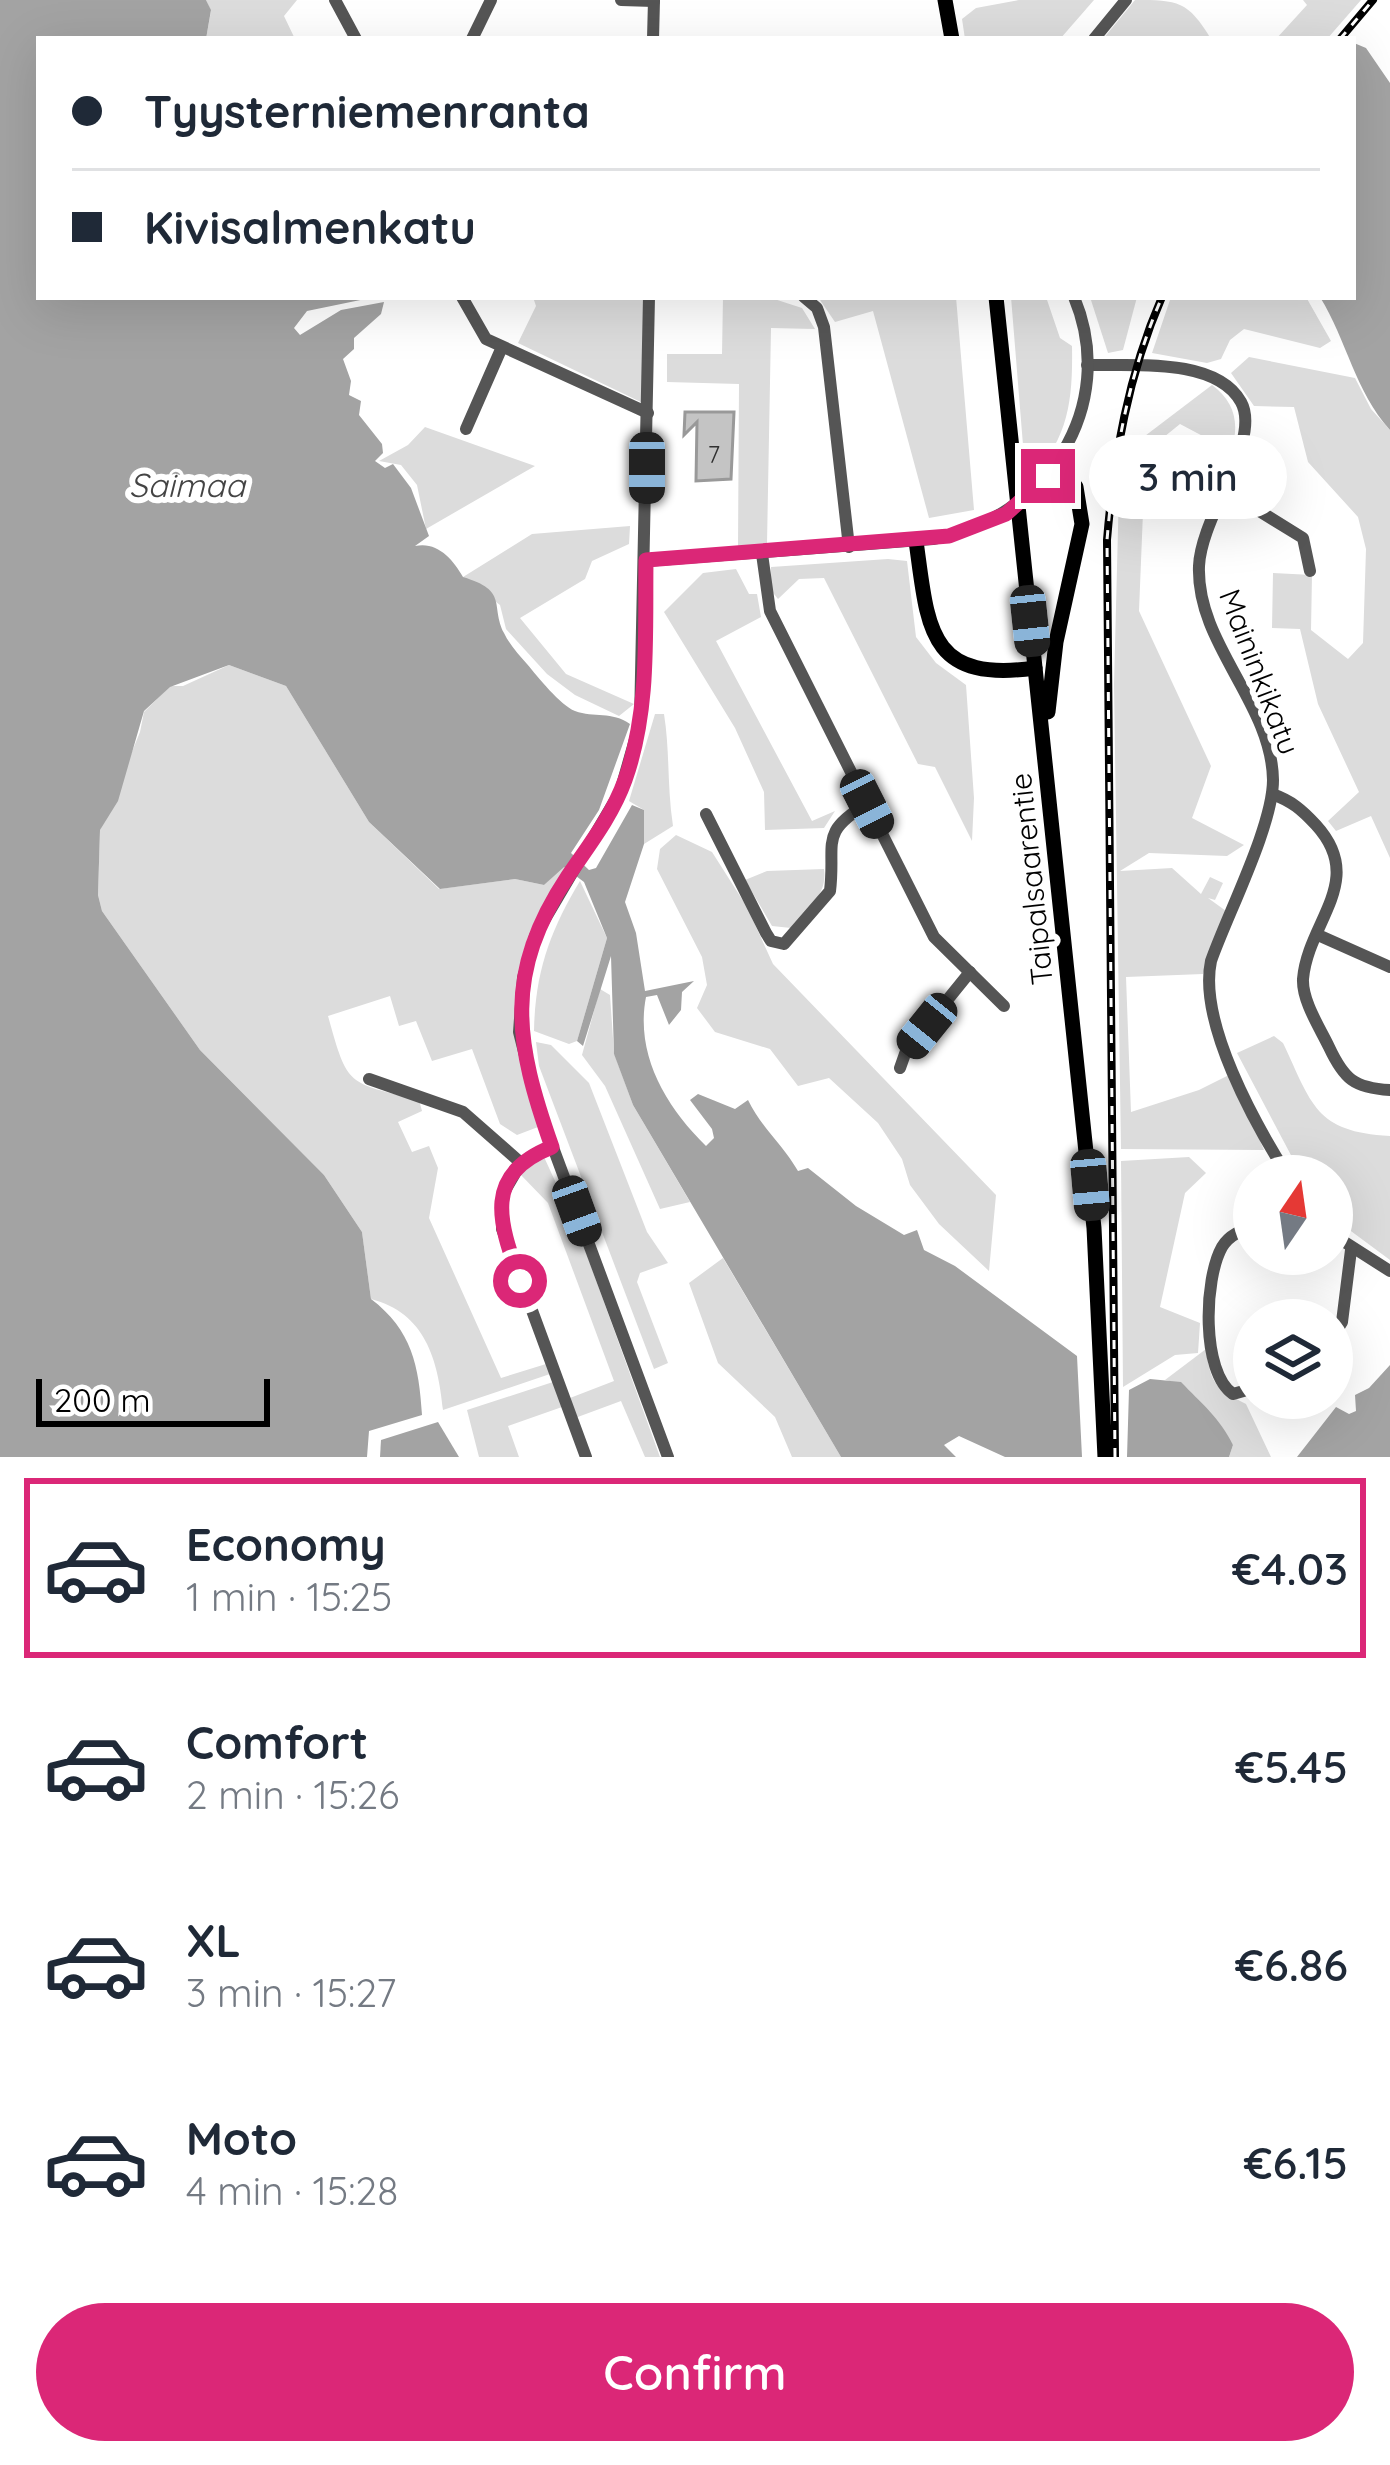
<!DOCTYPE html>
<html lang="en">
<head>
<meta charset="utf-8">
<style>
	:root { --surface:#fff; --page:#f6f6f7; --text:#1f2937; --muted:#747a83; --line:#e0e1e3; --accent:#db2777 }
	body { margin:0; font-family:Quicksand,sans-serif; background:var(--page); color:var(--text); height:100vh; display:flex; flex-direction:column; font-size:45px; white-space:nowrap }
	* { box-sizing:border-box; margin:0 }
	p { font-size:39px; color:var(--muted) }
	.icon { flex:none; width:66px; height:66px; fill:none; stroke:currentColor; stroke-width:2; stroke-linecap:round; stroke-linejoin:round }
	.map { position:relative; height:1457px; overflow:hidden }
	.details { display:flex; flex-direction:column; background:var(--surface); flex:1 }
	.details>* { flex:none }
	.top-card { position:absolute; left:36px; top:36px; width:1320px; height:264px; border-radius:0px; box-shadow:0 12px 48px #0002; display:grid; align-content:center; height:264px; padding:0 36px; background:var(--surface) }
	.needle { width:78px; rotate:13deg }
	.fabs { position:absolute; left:1233px; top:1155px; display:grid; gap:24px }
	.fabs a { display:grid; place-items:center; width:120px; height:120px; border-radius:50%; background:var(--surface); box-shadow:0 12px 48px #0002; font-size:60px }
	.scale { position:absolute; left:36px; bottom:30px; width:234px; box-sizing:border-box; padding-left:12px; border:6px solid #000; border-top:0; font-size:33px; line-height:42px; white-space:nowrap; color:#000; -webkit-text-stroke:9px #fff; paint-order:stroke }
	.end { position:absolute; width:54px; height:54px; margin:-27px; border:15px solid #db2777; background:#fff; box-shadow:0 0 0 6px #fff }
	.from { border-radius:50% }
	.bubble { position:absolute; height:84px; border-radius:42px; background:var(--surface); box-shadow:0 12px 48px #0002; font-size:39px; font-weight:600; line-height:84px; text-align:center }
	.car { position:absolute; width:36px; height:72px; margin:-36px -18px; border-radius:15px; box-shadow:0 0 9px 3px #0007; background:linear-gradient(#222 24%,#8ab4d8 0 40%,#222 0 76%,#8ab4d8 0 86%,#222 0) }
	.top-card b { display:flex; align-items:center; gap:42px; height:114px; font-size:45px }
	.top-card b+b { border-top:3px solid var(--line) }
	.top-card i { width:30px; height:30px; background:var(--text) }
	ul { padding:21px 0 0; list-style:none }
	li { display:flex; align-items:center; gap:36px; height:180px; margin:0 24px 18px; padding:0 12px; border:6px solid transparent; border-radius:0px }
	li div { flex:1 }
	li b { display:block; font-size:45px }
	li em { font-style:normal; font-weight:600 }
	li.current { border-color:var(--accent) }
	li>.icon { width:108px; height:108px; stroke-width:1.5 }
	.cta { display:flex; gap:24px; margin-top:auto; padding:24px 36px }
	.cta a { flex:1; height:138px; border-radius:72px; background:var(--accent); color:#fff; font-size:48px; font-weight:600; line-height:138px; text-align:center }
	.map>svg:first-child { display:block }
</style>
</head>
<body>
<div class="map">
<svg width="1390" height="1457" viewBox="0 0 1390 1457">
	<rect width="100%" height="100%" fill="#fff"/>
	<g fill="#dcdcdc">
		<polygon points="206,0 297,0 284,16 295,39 206,39 211,11"/>
		<polygon points="1019,0 1094,0 1060,39 965,39 962,19 976,8"/>
		<path d="M 1135,0 C 1178,0 1188,1 1211,39 L 1103,39 Z"/>
		<polygon points="1303,0 1361,0 1327,39 1276,39 1307,5"/>
		<polygon points="533,297 646,297 645,404 518,343 536,306"/>
		<polygon points="723,297 768,297 802,308 815,329 771,328 767,544 738,546 739,384 667,382 667,354 722,354"/>
		<polygon points="818,297 956,297 974,510 929,518 873,311 835,322"/>
		<path d="M 1011,297 L 1046,297 L 1060,338 L 1072,346 C 1073,403 1068,442 1026,482 Z"/>
		<polygon points="1090,297 1137,297 1123,350 1108,353"/>
		<polygon points="1171,297 1306,297 1331,341 1320,348 1244,329 1230,340 1221,359 1207,363 1152,353"/>
		<polygon points="1249,357 1355,378 1371,409 1390,430 1390,858 1371,816 1336,831 1328,821 1359,792 1318,704 1300,629 1272,628 1273,573 1312,575 1311,630 1348,659 1363,643 1366,549 1358,517 1308,462 1294,407 1254,406 1231,373"/>
		<path d="M 1212,385 C 1235,402 1240,424 1231,451 L 1180,424 L 1154,445 L 1143,512 L 1139,611 L 1211,766 L 1192,818 L 1244,845 L 1227,856 L 1149,853 L 1120,871 L 1172,868 L 1201,894 L 1210,877 L 1223,883 L 1215,900 L 1208,898 L 1226,911 L 1203,974 L 1126,977 L 1131,1112 L 1199,1090 L 1231,1074 L 1264,1150 L 1121,1149 L 1114,685 L 1119,490 L 1137,442 Z"/>
		<polygon points="425,427 535,466 426,529 417,485 401,465 379,461 408,445"/>
		<polygon points="630,526 629,544 592,561 585,579 520,618 566,674 634,704 619,716 575,695 547,674 506,629 500,605 463,577 532,534"/>
		<polygon points="888,559 907,561 916,637 936,663 966,685 974,798 972,841 935,767 918,764 824,578 799,579 778,599 770,589 771,567"/>
		<polygon points="736,569 749,594 757,594 761,617 716,641 812,821 835,811 824,828 765,830 764,792 735,728 664,612 703,573"/>
		<path d="M 229,665 L 286,686 L 369,822 L 439,889 L 515,879 L 544,885 L 563,866 L 568,870 C 498,956 511,1028 538,1127 L 517,1135 L 500,1124 L 472,1049 L 432,1061 L 416,1021 L 399,1026 L 390,996 L 328,1016 C 348,1088 347,1082 419,1100 L 422,1111 L 398,1122 L 412,1152 L 429,1146 L 438,1168 L 429,1218 L 501,1378 L 546,1364 L 550,1374 L 443,1410 C 438,1359 425,1313 371,1299 L 362,1232 L 324,1175 L 200,1050 L 102,911 L 98,895 L 100,830 L 140,732 L 144,712 L 170,686 L 183,686 Z"/>
		<path d="M 655,714 L 664,714 C 670,751 667,788 673,826 L 644,844 L 644,810 L 629,801 Z"/>
		<polygon points="676,835 712,852 747,907 773,964 996,1195 989,1271 939,1224 910,1185 902,1159 878,1123 829,1078 798,1086 770,1049 715,1032 697,1008 707,985 702,957 657,869 660,849"/>
		<path d="M 824,869 C 828,894 807,910 791,928 L 772,926 L 745,880 L 767,871 Z"/>
		<path d="M 580,881 L 607,938 L 577,1041 L 569,1044 L 534,1031 C 535,972 550,931 580,881 Z"/>
		<polygon points="600,989 610,995 614,1053 633,1105 690,1202 660,1209 605,1086 582,1055"/>
		<path d="M 1274,1036 L 1283,1043 C 1312,1104 1315,1132 1390,1136 L 1390,1260 L 1332,1217 L 1332,1176 L 1302,1176 L 1237,1053 Z"/>
		<polygon points="536,1042 551,1045 589,1083 647,1232 668,1263 640,1273 637,1282 668,1363 654,1369 539,1066"/>
		<polygon points="544,1157 579,1233 660,1457 645,1457 621,1401 575,1418 570,1398 614,1381 548,1203 520,1174"/>
		<polygon points="1189,1157 1206,1173 1185,1193 1160,1307 1200,1323 1198,1353 1175,1355 1123,1387 1121,1161"/>
		<polygon points="723,1258 841,1457 792,1457 775,1417 718,1363 689,1283"/>
		<path d="M 1206,1349 C 1211,1386 1216,1388 1246,1404 L 1271,1457 L 1229,1457 L 1233,1445 C 1214,1422 1195,1384 1165,1380 Z"/>
		<polygon points="553,1382 562,1407 508,1426 519,1457 479,1457 467,1410"/>
	</g>
	<g fill="#a3a3a3">
		<path d="M 0,0 L 206,0 L 211,10 L 206,39 L 39,39 L 39,297 L 375,297 L 307,311 L 294,328 L 300,335 L 341,310 L 384,302 L 381,314 L 354,338 L 354,349 L 343,359 L 351,381 L 349,395 L 361,401 L 359,415 L 382,444 L 383,453 L 375,461 L 385,468 L 393,464 L 411,488 L 429,536 L 415,546 C 437,541 453,559 463,577 C 509,591 490,605 504,633 C 509,644 519,655 527,664 C 538,677 560,705 575,711 C 594,718 612,711 630,724 L 599,810 L 571,853 L 589,870 L 596,868 L 632,805 L 644,810 L 644,844 L 625,902 L 636,933 L 645,991 L 694,981 L 682,992 L 681,1010 L 669,1025 L 657,995 L 646,997 C 635,1054 665,1106 706,1146 L 714,1138 L 712,1129 L 690,1100 L 698,1094 L 735,1109 L 748,1100 C 761,1127 783,1145 798,1171 L 808,1168 L 856,1206 L 904,1235 L 917,1230 L 924,1250 L 955,1266 L 1077,1356 L 1082,1457 L 1005,1457 L 959,1436 L 944,1445 L 956,1457 L 841,1457 L 633,1105 L 614,1054 L 611,956 L 583,1046 L 577,1041 L 607,938 L 584,882 L 564,867 L 544,885 L 515,879 L 440,889 L 369,822 L 286,686 L 229,665 L 170,687 L 144,711 L 118,801 L 100,830 L 98,895 L 102,911 L 200,1050 L 324,1175 L 362,1232 L 371,1299 C 412,1330 419,1366 422,1415 L 369,1431 L 367,1457 L 0,1457 Z"/>
		<path d="M 1354,43 L 1366,48 L 1390,83 L 1390,430 C 1355,391 1347,341 1320,297 L 1353,297 Z"/>
		<polygon points="1390,1365 1390,1457 1297,1457 1336,1407 1349,1414 1356,1411 1355,1395 1369,1388"/>
		<path d="M 1150,1379 L 1181,1382 C 1201,1403 1220,1418 1233,1445 L 1229,1457 L 1127,1457 L 1129,1390 Z"/>
		<polygon points="438,1422 459,1457 380,1457 381,1440"/>
	</g>
	<polygon fill="#c4c4c4" stroke="#999" stroke-width="3" points="685,412 734,412 731,479 696,481 697,422 684,435"/>
	<g fill="none" stroke-linecap="round" stroke-linejoin="round">
		<g stroke="#555" stroke-width="12">
			<polyline points="335,0 356,39"/>
			<polyline points="621,0 654,1"/>
			<polyline points="472,39 491,0"/>
			<polyline points="653,39 654,0"/>
			<polyline points="1094,39 1126,0"/>
			<polyline points="462,297 486,339 648,413"/>
			<polyline points="649,297 640,722 620,792 535,936 523,978 519,1032 538,1107 668,1457"/>
			<polyline points="804,297 817,308 824,327 849,547"/>
			<path d="M 1087,365 C 1132,366 1216,357 1241,402 C 1262,440 1201,516 1199,566 C 1196,644 1272,703 1273,780 C 1273,826 1227,915 1211,961 C 1198,1022 1255,1124 1288,1176"/>
			<polyline points="466,429 502,347"/>
			<polyline points="1222,488 1303,538 1310,571"/>
			<polyline points="762,554 770,611 934,937 1004,1006"/>
			<path d="M 646,561 L 933,539 C 1045,520 1120,407 1074,297"/>
			<path d="M 1272,794 C 1292,801 1302,810 1316,825 C 1367,881 1308,921 1303,979 C 1302,1001 1320,1028 1329,1047 C 1344,1079 1354,1088 1390,1090"/>
			<path d="M 706,814 L 766,933 L 771,941 L 784,944 L 830,891 C 836,843 818,833 867,804"/>
			<polyline points="1318,935 1390,967"/>
			<polyline points="900,1068 906,1051 970,972"/>
			<polyline points="369,1079 463,1112 521,1163 552,1147"/>
			<polyline points="521,1163 503,1194 502,1229 586,1457"/>
			<path d="M 1254,1226 C 1242,1230 1229,1235 1222,1247 C 1204,1279 1201,1372 1233,1394 L 1254,1388"/>
			<polyline points="1332,1234 1390,1271"/>
			<polyline points="1332,1338 1342,1322 1351,1250"/>
		</g>
		<g stroke="#000" stroke-width="15">
			<polyline points="945,0 952,39"/>
			<polyline points="996,297 1094,1228 1105,1457"/>
			<path d="M 916,541 C 928,627 927,683 1035,668"/>
			<polyline points="1048,712 1056,642 1082,524 1076,487 1058,463"/>
		</g>
		<g stroke="#000" stroke-width="8">
			<g id="rail">
				<polyline points="1340,39 1373,0"/>
				<path d="M 1115,1457 L 1107,540 C 1114,456 1128,375 1162,297"/>
			</g>
		</g>
		<use href="#rail" stroke="#fff" stroke-width="3" stroke-dasharray="9" stroke-linecap="butt"/>
	</g>
	<g fill="none" stroke-linecap="round" stroke-linejoin="round">
		<path stroke="#db2777" stroke-width="15" d="M 520,1281 C 500,1224 481,1175 552,1147 C 515,1042 503,974 568,876 C 589,845 612,816 625,780 C 650,710 645,634 646,560 L 949,536 L 1006,514 L 1048,476"/>
	</g>
	<g text-anchor="middle" stroke-width="12" stroke-linejoin="round" paint-order="stroke">
		<g font-size="24" fill="#313131">
			<text x="714" y="463">7</text>
		</g>
		<g font-size="30" fill="#000" stroke="#fff">
			<text transform="translate(1259 672) rotate(69)" y="10">Maininkikatu</text>
			<text transform="translate(1032 879) rotate(-96)" y="10">Taipalsaarentie</text>
		</g>
		<g font-size="33" font-style="italic" fill="#444" stroke="#fff">
			<text x="187" y="497">Saimaa</text>
		</g>
	</g>
</svg>
<div class="fabs">
<a><svg class="needle" viewBox="-14 -14 28 28"><path d="M0-13l5 13h-10z" fill="#e53935"/><path d="M0 13l5-13h-10z" fill="#747a83"/></svg></a>
<a><svg class="icon" aria-label="layers" viewBox="0 0 24 24"><path d="M12 4l9 5-9 5-9-5zM3 14l9 5 9-5"/></svg></a>
</div>
<div class="scale">200 m</div>
<i class="end from" style="left:520px;top:1281px"></i>
<i class="end" style="left:1048px;top:476px"></i>
<div class="bubble" style="left:1089px;top:435px;width:198px">3 min</div>
<i class="car" style="left:647px;top:468px;rotate:180deg"></i>
<i class="car" style="left:1030px;top:621px;rotate:174deg"></i>
<i class="car" style="left:867px;top:804px;rotate:153deg"></i>
<i class="car" style="left:927px;top:1026px;rotate:219deg"></i>
<i class="car" style="left:1090px;top:1185px;rotate:175deg"></i>
<i class="car" style="left:577px;top:1211px;rotate:160deg"></i>
<div class="top-card">
<b><i class="from"></i>Tyysterniemenranta</b>
<b><i></i>Kivisalmenkatu</b>
</div>
</div>
<section class="details">
<ul>
<li class="current"><svg class="icon" aria-label="car" viewBox="0 0 24 24"><path d="M5 17H2v-5l4-1 3-4h7l3 4 3 1v5h-3M9 17h6M6 11h13"/><circle cx="7" cy="17" r="2"/><circle cx="17" cy="17" r="2"/></svg><div><b>Economy</b><p>1 min · 15:25</p></div><em>€4.03</em></li>
<li><svg class="icon" aria-label="car" viewBox="0 0 24 24"><path d="M5 17H2v-5l4-1 3-4h7l3 4 3 1v5h-3M9 17h6M6 11h13"/><circle cx="7" cy="17" r="2"/><circle cx="17" cy="17" r="2"/></svg><div><b>Comfort</b><p>2 min · 15:26</p></div><em>€5.45</em></li>
<li><svg class="icon" aria-label="car" viewBox="0 0 24 24"><path d="M5 17H2v-5l4-1 3-4h7l3 4 3 1v5h-3M9 17h6M6 11h13"/><circle cx="7" cy="17" r="2"/><circle cx="17" cy="17" r="2"/></svg><div><b>XL</b><p>3 min · 15:27</p></div><em>€6.86</em></li>
<li><svg class="icon" aria-label="car" viewBox="0 0 24 24"><path d="M5 17H2v-5l4-1 3-4h7l3 4 3 1v5h-3M9 17h6M6 11h13"/><circle cx="7" cy="17" r="2"/><circle cx="17" cy="17" r="2"/></svg><div><b>Moto</b><p>4 min · 15:28</p></div><em>€6.15</em></li>
</ul>
<div class="cta"><a>Confirm</a></div>
</section>
</body>
</html>
